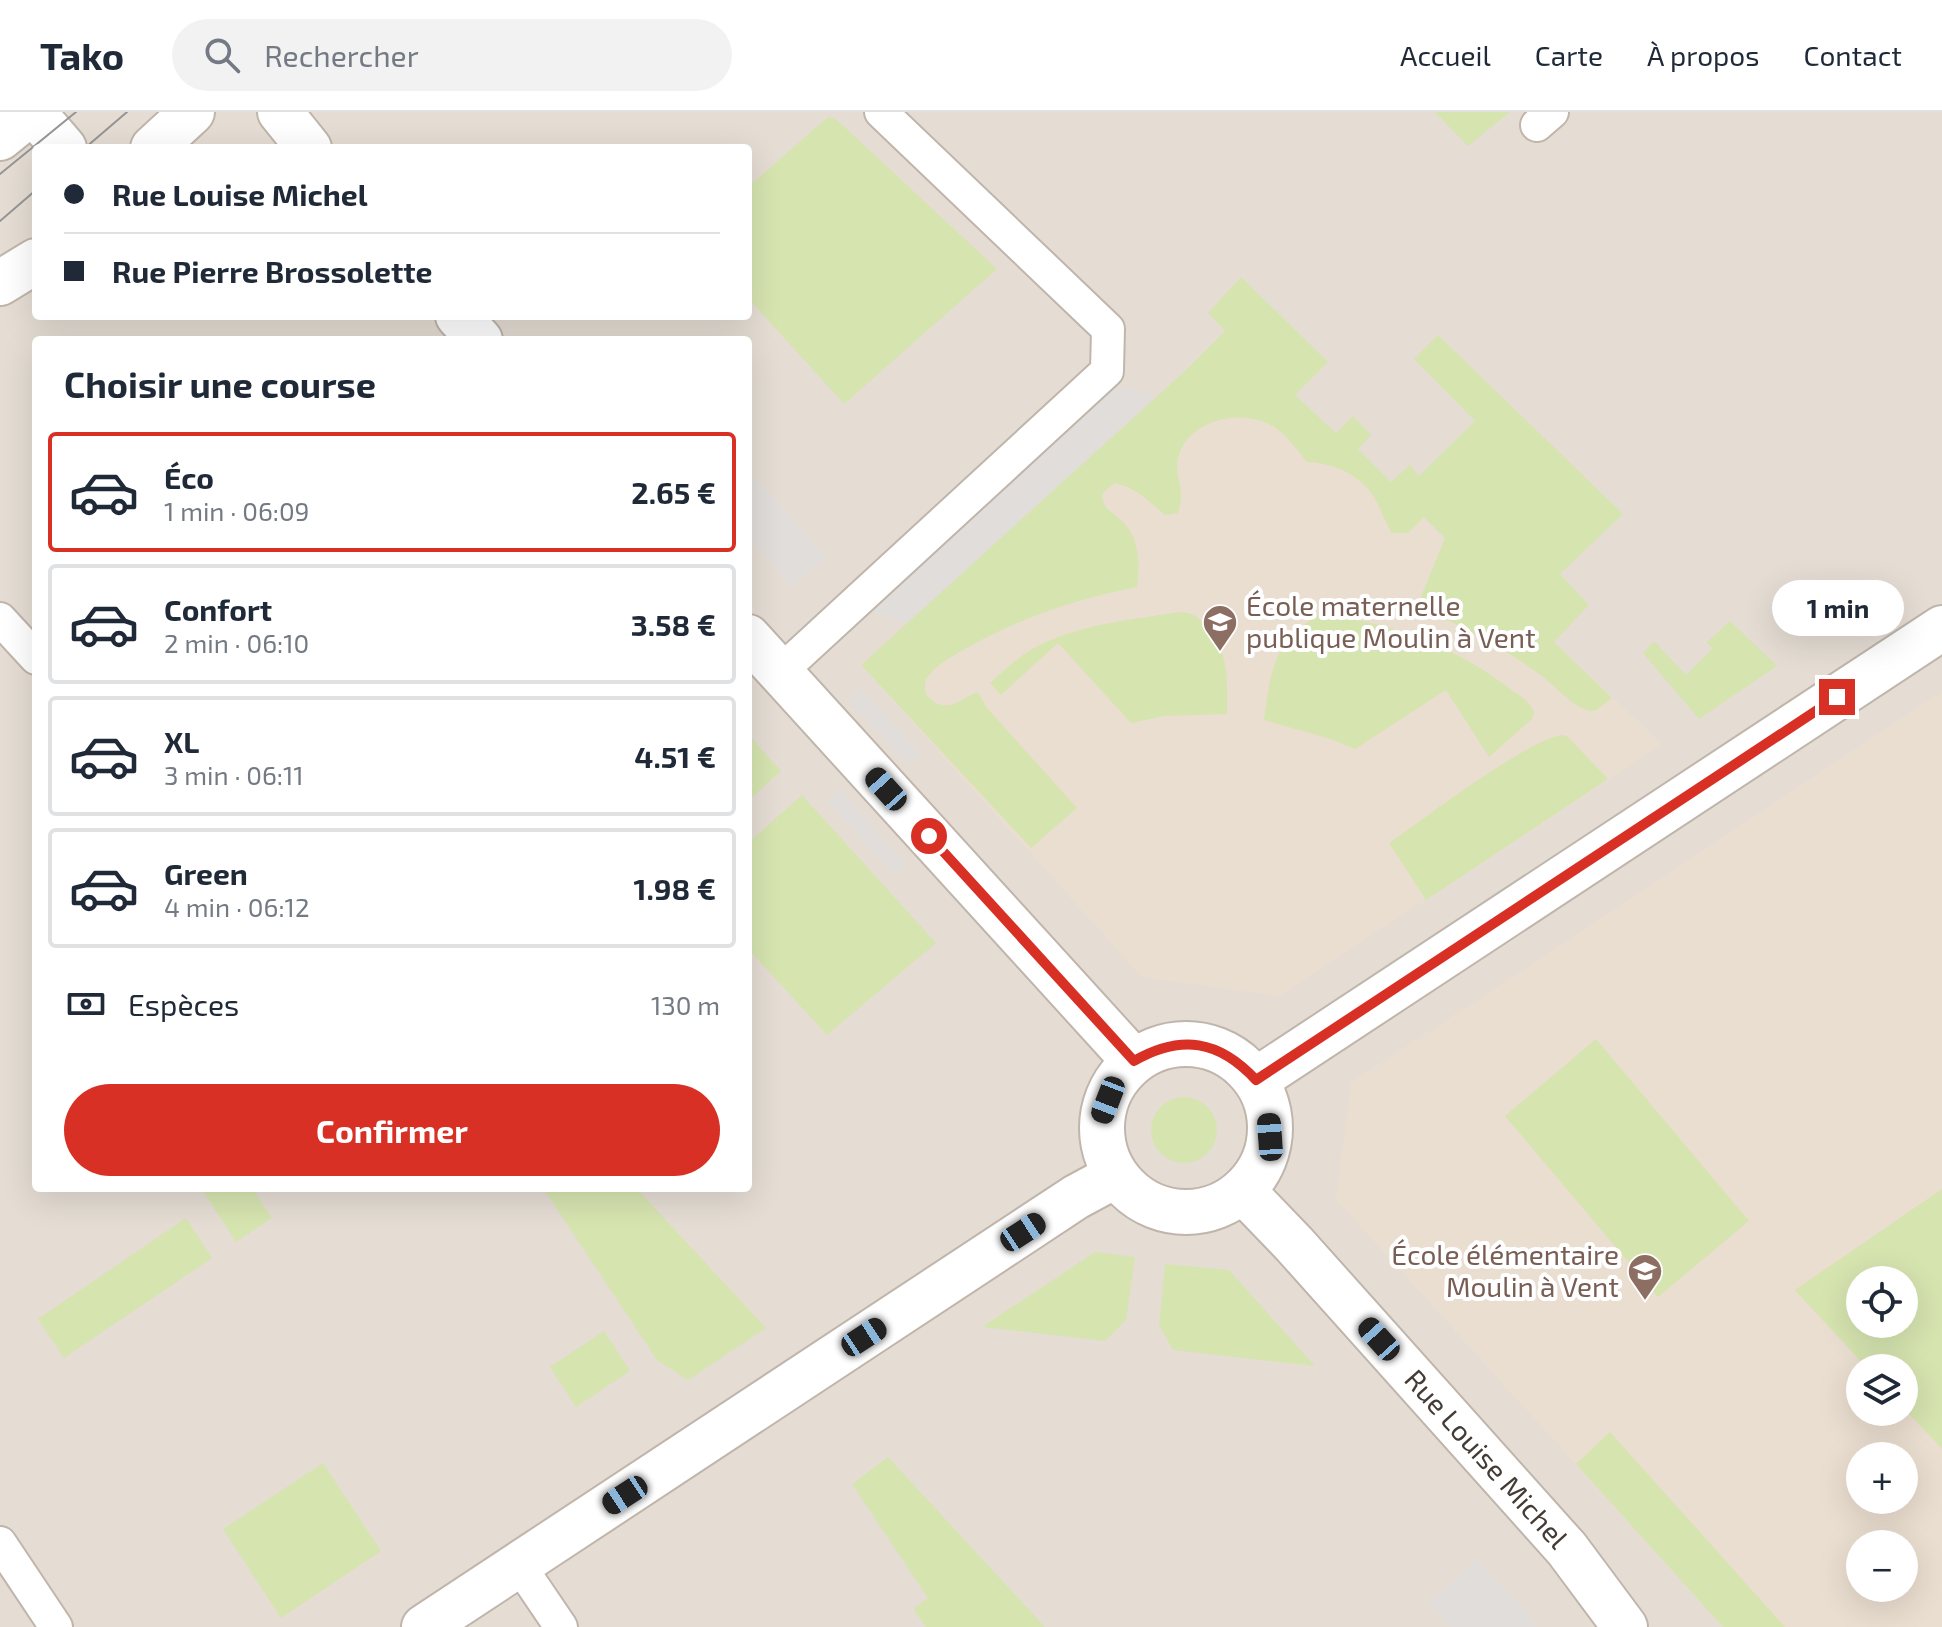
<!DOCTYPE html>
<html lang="fr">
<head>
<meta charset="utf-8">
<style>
	:root { --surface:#fff; --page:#f2f2f3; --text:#1f2937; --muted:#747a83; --line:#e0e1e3; --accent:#d93025 }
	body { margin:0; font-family:"Exo 2",sans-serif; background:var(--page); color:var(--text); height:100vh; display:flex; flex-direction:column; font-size:30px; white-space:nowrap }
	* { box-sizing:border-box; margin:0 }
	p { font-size:26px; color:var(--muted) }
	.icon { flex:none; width:44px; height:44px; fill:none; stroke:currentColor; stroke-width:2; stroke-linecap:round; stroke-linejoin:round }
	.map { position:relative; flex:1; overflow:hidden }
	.details { position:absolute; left:32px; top:224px; width:720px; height:856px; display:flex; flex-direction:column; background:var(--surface); border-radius:8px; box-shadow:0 8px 32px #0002 }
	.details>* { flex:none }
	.guide { position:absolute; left:32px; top:32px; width:720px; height:176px; border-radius:8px; box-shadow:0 8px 32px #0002; display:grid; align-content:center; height:176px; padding:0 32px; background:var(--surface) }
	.tools { position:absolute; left:1846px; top:1154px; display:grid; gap:16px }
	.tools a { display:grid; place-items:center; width:72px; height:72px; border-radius:50%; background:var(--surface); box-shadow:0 8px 32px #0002; font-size:40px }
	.end { position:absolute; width:36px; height:36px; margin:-18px; border:10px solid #d93025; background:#fff; box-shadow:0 0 0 4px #fff }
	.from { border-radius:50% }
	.bubble { position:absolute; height:56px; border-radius:28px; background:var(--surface); box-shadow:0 8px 32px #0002; font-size:26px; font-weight:700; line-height:56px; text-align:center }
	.car { position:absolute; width:24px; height:48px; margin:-24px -12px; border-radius:10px; box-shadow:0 0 6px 2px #0007; background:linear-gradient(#222 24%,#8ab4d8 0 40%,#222 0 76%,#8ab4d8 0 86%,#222 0) }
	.guide b { display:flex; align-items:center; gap:28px; height:76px; font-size:30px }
	.guide b+b { border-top:2px solid var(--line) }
	.guide i { width:20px; height:20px; background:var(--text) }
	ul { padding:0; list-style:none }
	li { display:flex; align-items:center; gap:24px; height:120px; margin:0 16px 12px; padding:0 16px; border:4px solid var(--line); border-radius:8px }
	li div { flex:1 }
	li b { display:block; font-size:30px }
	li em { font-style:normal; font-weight:700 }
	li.on { border-color:var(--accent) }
	li>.icon { width:72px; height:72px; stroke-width:1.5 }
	h2 { padding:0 32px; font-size:36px; line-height:96px }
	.pay { display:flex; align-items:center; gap:20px; height:88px; padding:0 32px; font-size:30px }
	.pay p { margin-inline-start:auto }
	.action { display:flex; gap:16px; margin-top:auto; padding:16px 32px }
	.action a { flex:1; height:92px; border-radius:48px; background:var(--accent); color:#fff; font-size:32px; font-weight:700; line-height:92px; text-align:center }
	header { display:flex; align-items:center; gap:48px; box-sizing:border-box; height:112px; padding:0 40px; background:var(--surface); border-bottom:2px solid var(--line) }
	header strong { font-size:38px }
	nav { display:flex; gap:44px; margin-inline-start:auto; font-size:28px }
	.search { width:560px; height:72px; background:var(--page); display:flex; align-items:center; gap:20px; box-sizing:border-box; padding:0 28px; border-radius:44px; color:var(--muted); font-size:30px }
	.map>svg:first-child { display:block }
</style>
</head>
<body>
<header>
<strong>Tako</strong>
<div class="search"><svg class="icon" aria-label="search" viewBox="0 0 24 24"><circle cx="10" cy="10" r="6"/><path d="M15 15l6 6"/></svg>Rechercher</div>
<nav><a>Accueil</a><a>Carte</a><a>À propos</a><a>Contact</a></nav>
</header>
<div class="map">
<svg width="1942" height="1515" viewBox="0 0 1942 1515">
	<rect width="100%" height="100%" fill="#f2ece5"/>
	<path fill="#e5ddd4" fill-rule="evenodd" d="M 0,0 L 1942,0 L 1942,1515 L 0,1515 ZM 36,36 L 748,36 L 748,204 L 36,204 ZM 36,228 L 748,228 L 748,1076 L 36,1076 ZM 1860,1168 L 1904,1168 L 1904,1212 L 1860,1212 ZM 1860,1256 L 1904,1256 L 1904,1300 L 1860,1300 ZM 1860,1344 L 1904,1344 L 1904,1388 L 1860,1388 ZM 1860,1432 L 1904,1432 L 1904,1476 L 1860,1476 Z"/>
	<g fill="#eaded0" fill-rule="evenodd">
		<polygon points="1225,219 1662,632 1280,884 1142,865 861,553 1187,257"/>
		<path d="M 1942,580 L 1942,1515 L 1723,1515 L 1336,1087 L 1351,971 ZM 1860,1168 L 1904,1168 L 1904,1212 L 1860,1212 ZM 1860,1256 L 1904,1256 L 1904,1300 L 1860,1300 ZM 1860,1344 L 1904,1344 L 1904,1388 L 1860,1388 ZM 1860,1432 L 1904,1432 L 1904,1476 L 1860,1476 Z"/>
	</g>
	<g fill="#d6e4b0" fill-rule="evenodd">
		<polygon points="1435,0 1510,0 1468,34"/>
		<polygon points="828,5 837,8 997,157 844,292 748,186 748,75"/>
		<path d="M 1241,165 L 1328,250 L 1295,283 L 1336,321 L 1353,304 L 1371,323 L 1358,337 L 1391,370 L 1410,353 L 1419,364 L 1475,309 L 1414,247 L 1438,223 L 1623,402 L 1560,462 L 1589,493 L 1554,530 L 1612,586 L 1595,599 C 1577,600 1562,580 1549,570 C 1508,536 1463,517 1418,492 L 1445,426 L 1424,405 L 1408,421 L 1392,421 C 1385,410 1381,397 1374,385 C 1360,362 1333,351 1307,350 C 1298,339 1289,326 1277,317 C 1246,294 1188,306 1178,346 C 1174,364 1186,377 1178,401 L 1165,403 C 1150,390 1134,374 1114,371 L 1102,382 C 1103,397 1110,398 1120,407 C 1140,424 1140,452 1137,475 C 1070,488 1005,511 948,547 C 940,552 930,559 926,568 C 920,583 936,596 950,593 C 960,591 968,583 978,580 L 987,596 L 1077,696 L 1031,736 L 861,553 L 1187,257 L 1225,219 L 1208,201 Z"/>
		<path d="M 1179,500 C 1192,500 1198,505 1206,514 C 1230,540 1227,569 1227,602 L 1164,604 L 1131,611 L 1058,531 L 1001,583 L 990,571 C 1004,559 1018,545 1034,536 C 1078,512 1131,508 1179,500 Z"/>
		<path d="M 1319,502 C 1388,509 1459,536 1513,579 C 1522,585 1531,590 1534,601 L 1532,607 L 1489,645 L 1446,578 L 1355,637 L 1331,627 L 1264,608 C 1271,556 1273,532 1319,502 Z"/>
		<polygon points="1730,509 1777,554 1699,607 1643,541 1654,529 1686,563 1713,536 1706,531"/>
		<polygon points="748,622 781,659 748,689"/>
		<path d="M 1563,623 L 1568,625 L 1608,667 L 1426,788 L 1389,731 C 1421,709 1531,625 1563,623 Z"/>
		<polygon points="802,683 936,831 827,923 748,837 748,731"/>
		<polygon points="1596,927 1749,1109 1658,1185 1505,1004"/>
		<circle cx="1184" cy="1018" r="33"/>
		<polygon points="201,1076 252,1076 272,1106 236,1130"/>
		<polygon points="543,1076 636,1076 766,1216 688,1268 657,1248"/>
		<path d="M 1942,1077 L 1942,1337 L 1904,1296 L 1904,1256 L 1867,1256 L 1795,1178 ZM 1860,1168 L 1904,1168 L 1904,1212 L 1860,1212 Z"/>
		<polygon points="186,1106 212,1146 64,1246 38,1207"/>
		<polygon points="1095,1140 1135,1145 1126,1208 1105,1229 982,1215"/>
		<polygon points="1165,1152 1229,1158 1315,1254 1173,1238 1159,1213"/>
		<polygon points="604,1219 630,1259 576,1295 550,1255"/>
		<polygon points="1610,1320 1785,1515 1723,1515 1576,1352"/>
		<polygon points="888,1345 1045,1515 926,1515 913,1497 928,1486 852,1372"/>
		<polygon points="323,1351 381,1439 281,1506 223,1417"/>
	</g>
	<g fill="#e0ddda">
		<polygon points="1115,273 1156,284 907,511 866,497"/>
		<polygon points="748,358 826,445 793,475 748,425"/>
		<polygon points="861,577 919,641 908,652 849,588"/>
		<polygon points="840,678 905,751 894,762 827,689"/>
		<polygon points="1477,1447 1512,1485 1539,1515 1450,1515 1429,1491"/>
	</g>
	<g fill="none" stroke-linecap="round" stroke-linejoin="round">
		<g stroke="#c0b5ab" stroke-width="36">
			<g id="service">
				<polyline points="1537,13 1552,0"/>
				<polyline points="0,507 36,546"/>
				<polyline points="780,560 1107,259 1108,217 881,0"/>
				<polyline points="0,1431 56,1515"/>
				<polyline points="519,1453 561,1515"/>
			</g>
		</g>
		<g stroke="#c0b5ab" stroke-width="48">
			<g id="minor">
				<polyline points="280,0 309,36"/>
				<polyline points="458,204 480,228"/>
				<polyline points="748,525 1134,949"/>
				<circle cx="1186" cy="1016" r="84"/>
				<polyline points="1256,968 1942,516"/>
				<path id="s1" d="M 1243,1079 L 1294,1132 L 1567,1437 L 1625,1515"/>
				<polyline points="424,1515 1076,1085 1115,1064"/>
			</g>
		</g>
		<g stroke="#c0b5ab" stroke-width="48">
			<g id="tertiary">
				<polyline points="33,0 64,36"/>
				<polyline points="0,26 32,0"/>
				<polyline points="153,36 192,0"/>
				<polyline points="0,171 36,149"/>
			</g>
		</g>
		<use href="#service" stroke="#fff" stroke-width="32"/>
		<use href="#minor" stroke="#fff" stroke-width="44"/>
		<use href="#tertiary" stroke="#fff" stroke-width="44"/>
		<g stroke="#959595" stroke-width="2">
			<polyline points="85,36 127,0"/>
			<polyline points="0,62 76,0"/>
			<polyline points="0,109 36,78"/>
		</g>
	</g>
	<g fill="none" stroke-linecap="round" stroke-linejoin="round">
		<path stroke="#d93025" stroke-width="10" d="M 929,724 L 1134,949 C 1181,922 1219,928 1256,968 L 1837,585"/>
	</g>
	<defs>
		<g id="school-pin" transform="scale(1.8)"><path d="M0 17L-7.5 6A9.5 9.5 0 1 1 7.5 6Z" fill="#8d6e63" stroke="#fff"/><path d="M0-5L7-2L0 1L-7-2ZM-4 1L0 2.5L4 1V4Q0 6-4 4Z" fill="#fff"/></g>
	</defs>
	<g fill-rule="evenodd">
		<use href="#school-pin" x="1220" y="510"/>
		<use href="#school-pin" x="1645" y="1159"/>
	</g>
	<g text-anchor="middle" stroke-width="8" stroke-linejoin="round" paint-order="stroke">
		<g font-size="28" fill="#785e54" stroke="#fff" text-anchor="start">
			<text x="1246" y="504">École maternelle<tspan x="1246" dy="32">publique Moulin à Vent</tspan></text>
			<text x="1619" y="1153" text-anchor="end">École élémentaire<tspan x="1619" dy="32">Moulin à Vent</tspan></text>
		</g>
		<g font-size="28" fill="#443b35" stroke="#fff">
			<text dy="10" stroke="none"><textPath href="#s1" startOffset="362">Rue Louise Michel</textPath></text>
		</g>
	</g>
</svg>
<div class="tools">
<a><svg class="icon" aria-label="locate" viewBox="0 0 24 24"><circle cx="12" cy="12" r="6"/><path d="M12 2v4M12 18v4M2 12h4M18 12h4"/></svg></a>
<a><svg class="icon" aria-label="layers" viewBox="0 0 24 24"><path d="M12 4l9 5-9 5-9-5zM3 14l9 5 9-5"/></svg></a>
<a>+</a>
<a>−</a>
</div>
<i class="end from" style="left:929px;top:724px"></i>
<i class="end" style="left:1837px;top:585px"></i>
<div class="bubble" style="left:1772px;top:468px;width:132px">1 min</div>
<i class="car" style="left:886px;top:677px;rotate:318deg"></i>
<i class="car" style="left:1108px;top:988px;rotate:201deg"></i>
<i class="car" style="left:1270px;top:1025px;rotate:356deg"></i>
<i class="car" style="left:1023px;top:1120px;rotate:57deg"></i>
<i class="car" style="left:864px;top:1225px;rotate:57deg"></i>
<i class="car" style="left:1379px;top:1227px;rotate:318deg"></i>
<i class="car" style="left:625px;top:1383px;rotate:237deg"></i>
<div class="guide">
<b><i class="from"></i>Rue Louise Michel</b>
<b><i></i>Rue Pierre Brossolette</b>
</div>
<section class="details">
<h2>Choisir une course</h2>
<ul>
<li class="on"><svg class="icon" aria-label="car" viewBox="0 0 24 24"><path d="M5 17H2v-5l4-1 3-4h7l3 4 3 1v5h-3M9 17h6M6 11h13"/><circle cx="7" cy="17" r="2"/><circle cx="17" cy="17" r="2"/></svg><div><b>Éco</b><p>1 min · 06:09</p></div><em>2.65 €</em></li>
<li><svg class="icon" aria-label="car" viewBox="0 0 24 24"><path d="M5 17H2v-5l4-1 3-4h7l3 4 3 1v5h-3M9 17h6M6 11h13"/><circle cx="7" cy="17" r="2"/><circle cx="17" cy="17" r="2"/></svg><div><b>Confort</b><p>2 min · 06:10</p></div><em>3.58 €</em></li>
<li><svg class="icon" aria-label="car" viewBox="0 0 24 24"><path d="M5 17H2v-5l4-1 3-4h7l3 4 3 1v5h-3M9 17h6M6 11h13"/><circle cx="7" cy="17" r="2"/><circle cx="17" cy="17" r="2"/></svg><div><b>XL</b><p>3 min · 06:11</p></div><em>4.51 €</em></li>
<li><svg class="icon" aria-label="car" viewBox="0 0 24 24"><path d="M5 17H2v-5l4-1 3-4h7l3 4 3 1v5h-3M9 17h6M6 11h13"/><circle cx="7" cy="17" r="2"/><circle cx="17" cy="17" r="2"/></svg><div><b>Green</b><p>4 min · 06:12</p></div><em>1.98 €</em></li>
</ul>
<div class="pay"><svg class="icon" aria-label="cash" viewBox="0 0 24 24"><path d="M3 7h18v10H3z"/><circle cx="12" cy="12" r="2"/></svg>Espèces<p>130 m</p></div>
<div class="action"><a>Confirmer</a></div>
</section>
</div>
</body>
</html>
